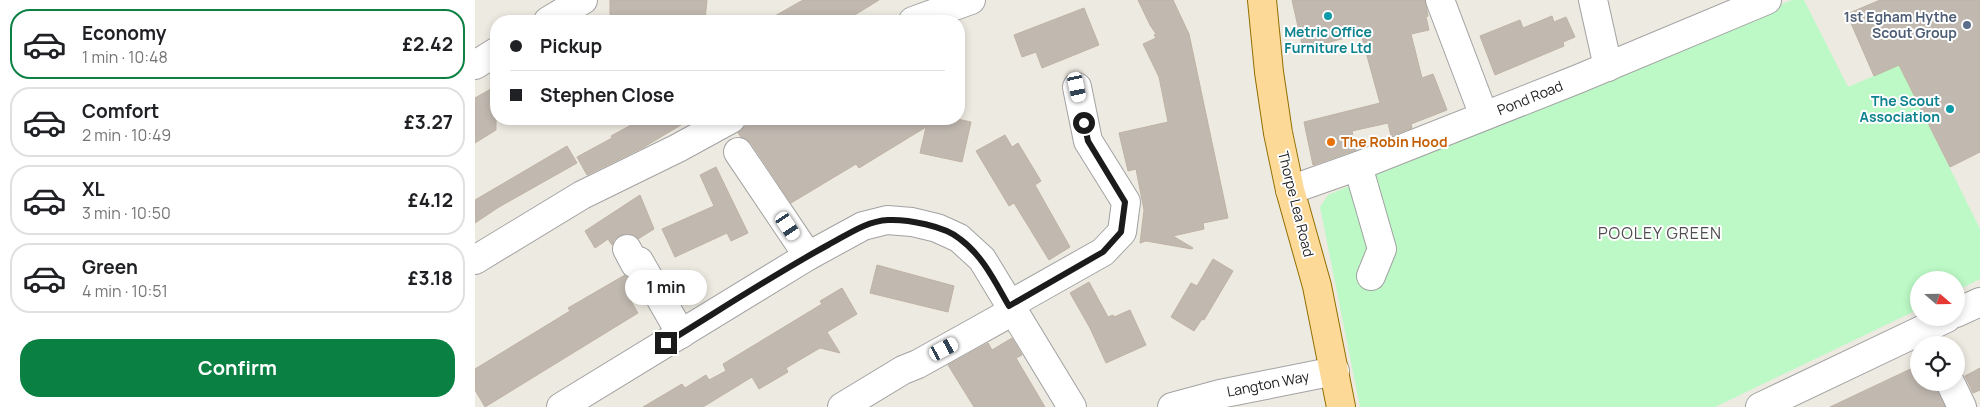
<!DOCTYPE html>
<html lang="en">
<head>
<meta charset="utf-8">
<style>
	:root { --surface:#fff; --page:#f6f6f6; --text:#202124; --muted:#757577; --line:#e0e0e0; --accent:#0b8043 }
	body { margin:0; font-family:Manrope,sans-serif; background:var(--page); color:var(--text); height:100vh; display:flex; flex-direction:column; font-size:19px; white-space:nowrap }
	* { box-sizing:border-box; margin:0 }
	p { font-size:16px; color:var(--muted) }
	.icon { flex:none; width:28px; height:28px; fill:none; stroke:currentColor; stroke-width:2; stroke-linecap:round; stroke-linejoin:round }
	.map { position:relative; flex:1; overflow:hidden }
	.panel { display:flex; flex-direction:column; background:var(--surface); width:475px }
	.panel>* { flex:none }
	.top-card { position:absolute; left:15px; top:15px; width:475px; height:110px; border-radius:20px; box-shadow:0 2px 8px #0003; display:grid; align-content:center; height:110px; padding:0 20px; background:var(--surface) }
	.needle { width:32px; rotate:110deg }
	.buttons { position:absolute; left:1435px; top:271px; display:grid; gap:10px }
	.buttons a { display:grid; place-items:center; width:55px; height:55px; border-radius:50%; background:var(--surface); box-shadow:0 2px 8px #0003; font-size:25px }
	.end { position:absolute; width:22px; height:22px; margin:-11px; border:6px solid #1b1b1b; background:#fff; box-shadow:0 0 0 2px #fff }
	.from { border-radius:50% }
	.bubble { position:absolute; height:35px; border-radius:18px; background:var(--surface); box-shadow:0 2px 8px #0003; font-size:16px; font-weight:700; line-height:35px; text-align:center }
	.car { position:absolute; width:15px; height:30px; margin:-15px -8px; border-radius:6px; box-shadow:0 0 4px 1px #0007; background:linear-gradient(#fff 24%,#345 0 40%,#fff 0 76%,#345 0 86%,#fff 0) }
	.top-card b { display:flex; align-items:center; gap:18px; height:48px; font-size:19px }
	.top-card b+b { border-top:1px solid var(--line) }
	.top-card i { width:12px; height:12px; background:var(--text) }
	ul { padding:9px 0 0; list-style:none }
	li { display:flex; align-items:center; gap:15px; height:70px; margin:0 10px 8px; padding:0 10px; border:2px solid var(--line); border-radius:20px }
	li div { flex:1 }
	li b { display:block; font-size:19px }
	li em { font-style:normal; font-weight:700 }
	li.active { border-color:var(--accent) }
	li>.icon { width:45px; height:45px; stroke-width:1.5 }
	.cta { display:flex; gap:10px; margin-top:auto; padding:10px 20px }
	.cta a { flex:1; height:58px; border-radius:20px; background:var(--accent); color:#fff; font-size:20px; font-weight:700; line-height:58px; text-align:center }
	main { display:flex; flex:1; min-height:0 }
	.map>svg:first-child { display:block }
</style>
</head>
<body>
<main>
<section class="panel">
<ul>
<li class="active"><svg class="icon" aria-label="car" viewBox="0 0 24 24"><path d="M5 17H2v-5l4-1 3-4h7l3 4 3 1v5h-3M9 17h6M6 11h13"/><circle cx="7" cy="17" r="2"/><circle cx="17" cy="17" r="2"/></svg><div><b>Economy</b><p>1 min · 10:48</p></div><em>£2.42</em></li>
<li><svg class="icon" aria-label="car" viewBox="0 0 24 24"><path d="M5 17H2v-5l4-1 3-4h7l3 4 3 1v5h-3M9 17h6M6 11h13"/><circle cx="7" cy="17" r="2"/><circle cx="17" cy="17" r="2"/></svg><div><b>Comfort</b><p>2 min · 10:49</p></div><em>£3.27</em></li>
<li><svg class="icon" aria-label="car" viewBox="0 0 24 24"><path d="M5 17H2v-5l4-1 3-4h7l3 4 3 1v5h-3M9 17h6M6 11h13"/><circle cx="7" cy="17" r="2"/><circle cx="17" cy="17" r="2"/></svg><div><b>XL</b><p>3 min · 10:50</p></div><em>£4.12</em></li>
<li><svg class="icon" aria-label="car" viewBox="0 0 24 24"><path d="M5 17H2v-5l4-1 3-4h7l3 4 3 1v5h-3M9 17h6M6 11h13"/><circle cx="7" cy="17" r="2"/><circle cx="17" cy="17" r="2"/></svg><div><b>Green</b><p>4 min · 10:51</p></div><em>£3.18</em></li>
</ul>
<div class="cta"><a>Confirm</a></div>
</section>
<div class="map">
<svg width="1505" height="407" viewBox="0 0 1505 407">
	<rect width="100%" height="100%" fill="#edeae1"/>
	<polygon fill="#bcf9c6" points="1317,0 1329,0 1373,87 1424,65 1505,229 1505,279 1481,291 1481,280 1444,280 1444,309 1240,407 885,407 845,207 853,195"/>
	<g fill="#c1b9b0" stroke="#bfb2a3">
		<polygon points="135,0 232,0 230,20 188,18 190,21 137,21 145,16 135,16"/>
		<polygon points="328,0 404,0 370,21 291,21"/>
		<polygon points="663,0 698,0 714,34 753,218 728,223 729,229 698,236 718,248 717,249 671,241 665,243 669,210 661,169 653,171 644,133 693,122 684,77 668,44 681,38 679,35 681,34 675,25"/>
		<polygon points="817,0 950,0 953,16 951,17 954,30 936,34 947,78 958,74 972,110 936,124 937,128 916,136 913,123 877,131 881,150 838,165 829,122 905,103 886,34 828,49"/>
		<polygon points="1405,0 1505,0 1505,152 1475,167 1424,65 1399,76 1372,14"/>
		<polygon points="609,8 624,45 567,68 561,52 547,57 539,35"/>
		<polygon points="1077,16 1079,22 1091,17 1100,37 1088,42 1089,46 1020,75 1005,36 1045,20 1048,28"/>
		<polygon points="21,86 21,130 0,143 0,98"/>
		<polygon points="167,119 216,119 169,147 112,175 102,157 137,138 136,136"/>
		<polygon points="281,119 482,119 496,122 487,162 445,153 451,127 384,168 381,164 316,203 276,143 266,137 263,133 270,126"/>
		<polygon points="530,135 537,147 543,143 566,181 560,185 595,247 574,260 539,203 534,206 501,151"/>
		<polygon points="92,146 102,163 24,207 0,223 0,200"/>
		<polygon points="241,167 273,233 256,241 252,233 200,257 187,229 239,206 225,175"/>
		<polygon points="165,195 179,229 163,239 160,236 152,233 144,236 139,240 137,245 133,239 120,248 110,231"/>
		<polygon points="738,259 758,271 729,320 727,319 719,331 696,317 716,283 722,286"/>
		<polygon points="402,265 479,286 473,312 395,293"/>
		<polygon points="150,275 156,279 163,290 153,296 163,313 10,407 0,390 0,369 95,311 93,308"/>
		<polygon points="614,282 633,317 638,315 639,317 655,310 671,345 631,363 615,328 595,293"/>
		<polygon points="367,288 382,314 352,332 365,353 345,348 311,368 313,372 284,389 277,377 228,407 168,407 207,384 210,388 231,375 234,380 251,371 248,364 347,304 345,301"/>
		<polygon points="537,338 547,355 541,358 570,407 499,407 473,365 513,343 517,350"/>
		<polygon points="1444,365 1444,382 1460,382 1470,407 1355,407"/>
		<polygon points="1505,368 1505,390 1498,393 1490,376"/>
	</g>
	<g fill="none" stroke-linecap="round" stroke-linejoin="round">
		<g stroke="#a2a2a2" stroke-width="30">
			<g id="minor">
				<polyline points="965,0 1009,116"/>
				<polyline points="1118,0 1133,67"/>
				<polyline points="73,21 108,0"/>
				<polyline points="438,21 496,0"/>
				<polyline points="0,65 21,52"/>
				<polyline points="263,152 333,256"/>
				<polyline points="883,166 907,249 896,276"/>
				<polyline points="815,190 883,166 1103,79 1292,0"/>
				<polyline points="152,249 160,264 164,261 206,334"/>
				<polyline points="0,260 107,195 203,148 256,119"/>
				<polyline points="534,305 628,252 647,232 651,202 613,141 602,87"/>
				<polyline points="1481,313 1505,302"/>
				<polyline points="1475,382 1487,407"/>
				<polyline points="86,407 333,256 388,226 412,220 437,222 462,228 484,238 507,259 597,407"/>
				<polyline points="367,407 428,370 443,364 538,311"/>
				<polyline points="697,407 745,394 860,371"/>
				<polyline points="1285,407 1472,318"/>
			</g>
		</g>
		<g stroke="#936f00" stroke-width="30">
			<polyline id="major" points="787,0 794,72 803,133 815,190 842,286 866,407"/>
		</g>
		<use href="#minor" stroke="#fff" stroke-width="28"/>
		<use href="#major" stroke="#fcd997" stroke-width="28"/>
	</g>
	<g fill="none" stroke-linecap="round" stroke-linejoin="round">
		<path stroke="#1b1b1b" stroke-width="6" d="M 191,343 C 245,310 298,275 353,245 C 372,235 391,221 413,220 C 432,219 470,226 485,239 C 508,256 520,282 534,306 L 628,252 L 646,232 L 650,202 L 613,141 L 609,123"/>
	</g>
	<g fill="#0f9aa8" stroke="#fff" stroke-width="2">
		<circle cx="853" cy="16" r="5"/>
		<circle cx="1475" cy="109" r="5"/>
	</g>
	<circle fill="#5c6f8a" stroke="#fff" stroke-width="2" cx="1492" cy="25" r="5"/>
	<circle fill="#e8710a" stroke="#fff" stroke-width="2" cx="856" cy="142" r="5"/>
	<g text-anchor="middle" stroke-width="4" stroke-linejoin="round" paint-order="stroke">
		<g font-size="14" font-weight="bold" fill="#4e5e75" stroke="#fff" text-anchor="end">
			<text x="1482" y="22">1st Egham Hythe<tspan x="1482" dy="16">Scout Group</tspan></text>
		</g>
		<g font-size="14" font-weight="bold" fill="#0d838f" stroke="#fff">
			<text x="853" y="37">Metric Office<tspan x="853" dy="16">Furniture Ltd</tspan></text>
			<text x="1465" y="106" text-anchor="end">The Scout<tspan x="1465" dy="16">Association</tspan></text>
		</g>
		<g font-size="14" fill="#1b1b1b" stroke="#fff">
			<text transform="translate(1055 98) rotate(-22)" y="5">Pond Road</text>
			<text transform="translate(821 204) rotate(76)" y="5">Thorpe Lea Road</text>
			<text transform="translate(793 384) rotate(-11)" y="5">Langton Way</text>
		</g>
		<g font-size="14" font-weight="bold" fill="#c56008" stroke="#fff" text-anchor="start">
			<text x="866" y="147">The Robin Hood</text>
		</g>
		<g font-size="16" letter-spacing="1" fill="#4e4e4e" stroke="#fff">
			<text x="1185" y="239">POOLEY GREEN</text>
		</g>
	</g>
</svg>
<div class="buttons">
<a><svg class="needle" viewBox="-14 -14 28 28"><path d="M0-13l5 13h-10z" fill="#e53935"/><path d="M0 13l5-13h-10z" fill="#757577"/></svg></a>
<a><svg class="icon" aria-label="locate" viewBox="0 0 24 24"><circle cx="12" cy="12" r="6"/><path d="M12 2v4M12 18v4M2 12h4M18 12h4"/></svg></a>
</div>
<i class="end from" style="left:609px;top:123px"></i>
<i class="end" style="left:191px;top:343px"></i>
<div class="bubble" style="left:150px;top:270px;width:82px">1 min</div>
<i class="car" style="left:602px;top:87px;rotate:168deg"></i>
<i class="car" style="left:313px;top:226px;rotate:146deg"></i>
<i class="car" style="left:469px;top:349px;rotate:62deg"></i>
<div class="top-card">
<b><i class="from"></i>Pickup</b>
<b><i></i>Stephen Close</b>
</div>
</div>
</main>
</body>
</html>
